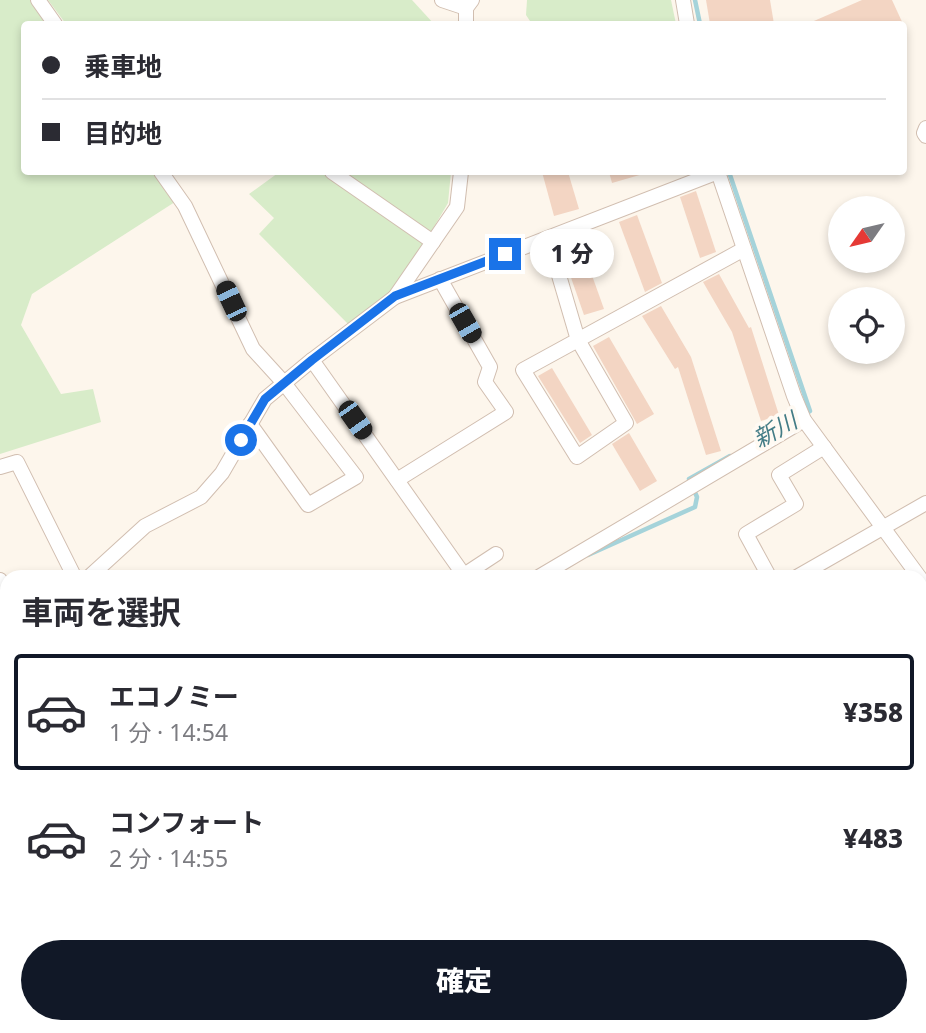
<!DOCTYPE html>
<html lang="ja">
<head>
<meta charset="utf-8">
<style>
	:root { --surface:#fff; --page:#f7f7f7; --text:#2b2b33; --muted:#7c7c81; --line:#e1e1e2; --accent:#111827 }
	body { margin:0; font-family:"Noto Sans","Noto Sans JP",sans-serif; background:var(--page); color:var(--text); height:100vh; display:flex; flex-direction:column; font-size:26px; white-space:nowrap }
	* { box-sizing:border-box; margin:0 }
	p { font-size:23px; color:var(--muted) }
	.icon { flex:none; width:38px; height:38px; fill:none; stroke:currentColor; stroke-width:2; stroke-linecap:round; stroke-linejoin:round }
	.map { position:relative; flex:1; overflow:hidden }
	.details { position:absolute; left:0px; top:570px; width:928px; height:464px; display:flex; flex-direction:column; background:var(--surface); border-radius:21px 21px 0 0; box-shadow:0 4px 10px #0003 }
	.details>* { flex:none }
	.hud { position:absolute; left:21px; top:21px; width:886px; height:154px; border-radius:7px; box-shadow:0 4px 10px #0003; display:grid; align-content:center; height:154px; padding:0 21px; background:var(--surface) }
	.needle { width:46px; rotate:236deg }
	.fabs { position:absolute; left:828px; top:196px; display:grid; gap:14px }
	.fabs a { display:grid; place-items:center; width:77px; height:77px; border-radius:50%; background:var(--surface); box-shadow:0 4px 10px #0003; font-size:35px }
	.end { position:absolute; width:32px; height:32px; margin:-16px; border:9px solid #1a73e8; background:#fff; box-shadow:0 0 0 4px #fff }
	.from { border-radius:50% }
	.bubble { position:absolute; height:49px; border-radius:24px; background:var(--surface); box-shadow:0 4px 10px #0003; font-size:23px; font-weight:800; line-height:49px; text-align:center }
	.car { position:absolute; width:21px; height:42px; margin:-21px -10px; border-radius:9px; box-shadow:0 0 5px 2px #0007; background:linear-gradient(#222 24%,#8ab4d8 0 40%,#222 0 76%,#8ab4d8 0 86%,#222 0) }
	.hud b { display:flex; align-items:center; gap:24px; height:66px; font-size:26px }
	.hud b+b { border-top:2px solid var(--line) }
	.hud i { width:18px; height:18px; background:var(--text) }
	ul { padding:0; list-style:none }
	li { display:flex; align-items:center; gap:21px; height:116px; margin:0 14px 10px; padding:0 7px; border:4px solid transparent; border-radius:7px }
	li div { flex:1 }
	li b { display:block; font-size:26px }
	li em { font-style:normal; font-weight:800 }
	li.on { border-color:var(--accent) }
	li>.icon { width:63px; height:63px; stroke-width:1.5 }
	h2 { padding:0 21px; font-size:32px; line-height:84px }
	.action { display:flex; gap:14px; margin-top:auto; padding:14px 21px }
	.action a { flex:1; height:80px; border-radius:42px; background:var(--accent); color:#fff; font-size:28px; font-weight:800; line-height:80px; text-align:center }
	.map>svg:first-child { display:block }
</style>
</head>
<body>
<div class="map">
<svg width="926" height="1033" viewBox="0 0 926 1033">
	<rect width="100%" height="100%" fill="#fdf6ec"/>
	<polygon fill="#f3e8fa" points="29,1027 218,1027 222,1033 21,1033"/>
	<g fill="#d8ecc9">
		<polygon points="0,0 34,0 52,24 24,24 24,172 158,172 178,200 32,294 21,325 61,394 93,389 101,422 0,454"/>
		<polygon points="48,0 412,0 434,24 66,24"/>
		<polygon points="527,0 671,0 676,24 532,24 526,15"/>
		<polygon points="277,172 451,172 448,203 397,290 350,326 259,234 274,218 249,194 278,173"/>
	</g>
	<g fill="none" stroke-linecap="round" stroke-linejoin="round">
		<g stroke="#a5d3da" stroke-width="4.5">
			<polyline points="695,0 700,24"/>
			<polyline points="729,172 810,411 805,414"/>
			<polyline points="588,555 695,507 697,497 689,479 730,456"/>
		</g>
	</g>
	<g fill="#f3d5c3">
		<polygon points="706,0 770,0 774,24 710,24"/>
		<polygon points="862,0 892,0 903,24 807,24"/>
		<polygon points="542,172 568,172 579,209 554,216"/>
		<polygon points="609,172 642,172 643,174 612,183"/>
		<polygon points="696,191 716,252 700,258 680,197"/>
		<polygon points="637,215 662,283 645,292 619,222"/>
		<polygon points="579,239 604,309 584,315 560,246"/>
		<polygon points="719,274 749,328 751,327 779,415 761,421 732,332 703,282"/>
		<polygon points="661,306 691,357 721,451 706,455 678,367 675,369 642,316"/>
		<polygon points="609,337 654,414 637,424 593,346"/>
		<polygon points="552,368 592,435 580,443 538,376"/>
		<polygon points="629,433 657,481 640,491 612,444"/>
	</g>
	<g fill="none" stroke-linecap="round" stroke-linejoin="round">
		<g stroke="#d1beb0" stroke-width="16">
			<g id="minor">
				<polyline points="38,0 55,24"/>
				<polyline points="442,0 466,8"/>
				<polyline points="683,0 687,24"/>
				<polyline points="466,24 466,8 472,0"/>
				<polyline points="926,128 924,133 926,136"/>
				<polyline points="161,172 185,206 253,349 284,383 356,477 308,505 250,424"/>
				<polyline points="332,172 433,242"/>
				<polyline points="718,172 794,396 804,420 920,578"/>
				<polyline points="548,238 578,340 626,423 577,457 523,370 744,249"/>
				<polyline points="395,297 457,207 461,172"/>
				<polyline points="312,360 466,578"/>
				<polyline points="0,467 17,462 75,578"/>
				<polyline points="397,480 506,412 485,382 490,367 440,279"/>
				<polyline points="464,575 496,554"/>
				<polyline points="88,578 145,526 201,497 222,473 265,399 312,360 395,297 718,172"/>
				<polyline points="537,578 804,420"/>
				<polyline points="770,578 746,534 796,504 779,475 824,447"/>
				<polyline points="795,578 926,503"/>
				<polyline points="0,580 7,593"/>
				<polyline points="0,635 7,632"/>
				<polyline points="920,644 926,641"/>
				<polyline points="920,754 926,751"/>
				<polyline points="0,766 7,776"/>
				<polyline points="0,888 7,884"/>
				<polyline points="920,911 926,905"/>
				<polyline points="920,962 926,957"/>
				<polyline points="920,971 926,976"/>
				<polyline points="232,1027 236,1033"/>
				<polyline points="567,1027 571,1033"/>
				<polyline points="672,1027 676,1033"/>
				<polyline points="10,1033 18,1027"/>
				<polyline points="371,1033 380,1027"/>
				<polyline points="467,1033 472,1027"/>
				<polyline points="858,1033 859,1027"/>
			</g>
		</g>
		<use href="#minor" stroke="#fff" stroke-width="14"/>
	</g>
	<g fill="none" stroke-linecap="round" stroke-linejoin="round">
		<polyline stroke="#1a73e8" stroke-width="9" points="241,440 265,399 312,360 395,296 505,254"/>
	</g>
	<g text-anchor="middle" stroke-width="7" stroke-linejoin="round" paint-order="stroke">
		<g font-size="23" font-style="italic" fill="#437c86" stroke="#fffaf3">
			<text transform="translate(775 430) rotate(-29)" y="8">新川</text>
		</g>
	</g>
</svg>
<div class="fabs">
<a><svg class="needle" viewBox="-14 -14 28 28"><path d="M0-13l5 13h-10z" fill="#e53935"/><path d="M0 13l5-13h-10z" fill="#7c7c81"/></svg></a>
<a><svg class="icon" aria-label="locate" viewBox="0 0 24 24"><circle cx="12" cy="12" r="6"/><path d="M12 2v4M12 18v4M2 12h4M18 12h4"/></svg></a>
</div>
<i class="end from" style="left:241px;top:440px"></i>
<i class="end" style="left:505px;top:254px"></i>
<div class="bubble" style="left:530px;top:229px;width:84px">1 分</div>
<i class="car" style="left:231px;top:301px;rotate:335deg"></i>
<i class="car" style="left:465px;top:323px;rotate:150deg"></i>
<i class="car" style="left:355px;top:420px;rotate:145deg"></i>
<div class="hud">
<b><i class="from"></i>乗車地</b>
<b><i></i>目的地</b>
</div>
<section class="details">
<h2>車両を選択</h2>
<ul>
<li class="on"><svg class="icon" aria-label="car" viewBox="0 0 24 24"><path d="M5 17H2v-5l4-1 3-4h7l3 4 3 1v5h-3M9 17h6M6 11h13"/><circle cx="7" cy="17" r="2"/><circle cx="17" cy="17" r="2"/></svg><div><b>エコノミー</b><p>1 分 · 14:54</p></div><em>¥358</em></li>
<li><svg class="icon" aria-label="car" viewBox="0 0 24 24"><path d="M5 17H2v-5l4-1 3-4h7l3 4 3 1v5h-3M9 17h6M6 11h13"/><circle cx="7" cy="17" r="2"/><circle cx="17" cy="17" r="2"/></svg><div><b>コンフォート</b><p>2 分 · 14:55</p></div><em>¥483</em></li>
</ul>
<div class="action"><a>確定</a></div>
</section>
</div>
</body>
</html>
